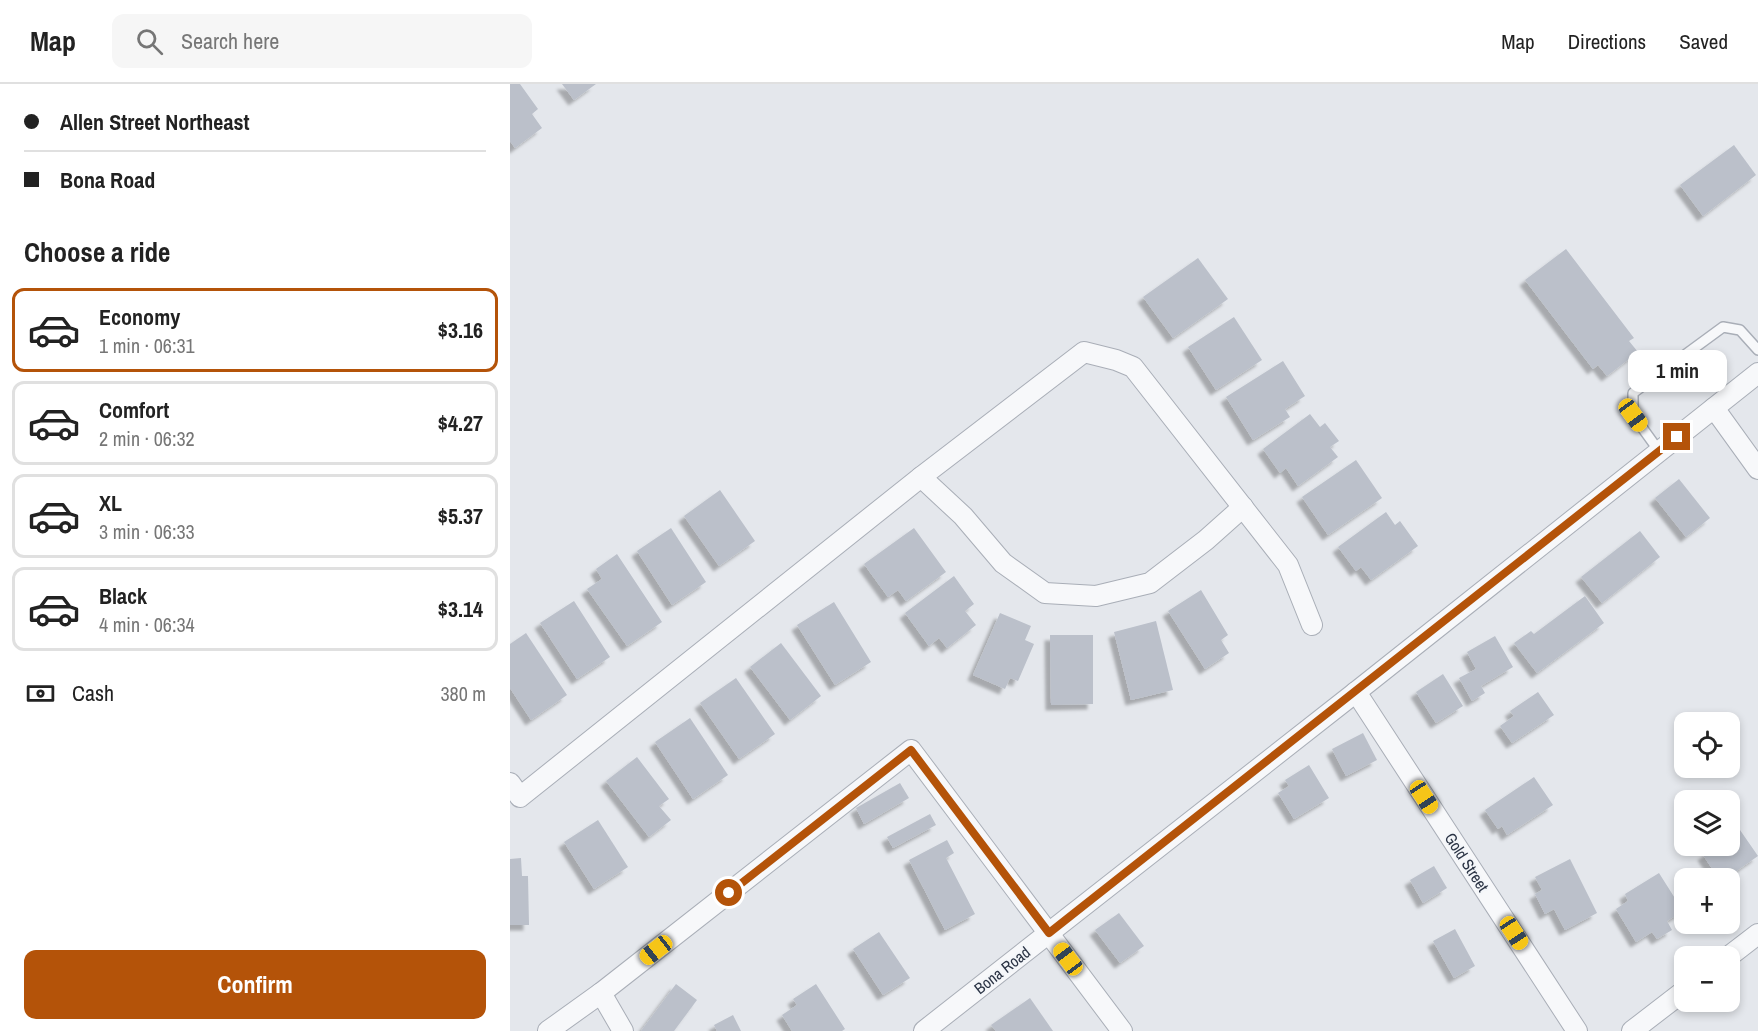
<!DOCTYPE html>
<html lang="en">
<head>
<meta charset="utf-8">
<style>
	:root { --surface:#fff; --page:#f6f6f6; --text:#222; --muted:#767676; --line:#e0e0e0; --accent:#b45309 }
	body { margin:0; font-family:"Archivo Narrow",sans-serif; background:var(--page); color:var(--text); height:100vh; display:flex; flex-direction:column; font-size:22px; white-space:nowrap }
	* { box-sizing:border-box; margin:0 }
	p { font-size:20px; color:var(--muted) }
	.icon { flex:none; width:33px; height:33px; fill:none; stroke:currentColor; stroke-width:2; stroke-linecap:round; stroke-linejoin:round }
	.map { position:relative; flex:1; overflow:hidden }
	.side { display:flex; flex-direction:column; background:var(--surface); width:510px }
	.side>* { flex:none }
	.top-card { display:grid; align-content:center; height:132px; padding:0 24px; background:var(--surface) }
	.tools { position:absolute; left:1164px; top:628px; display:grid; gap:12px }
	.tools a { display:grid; place-items:center; width:66px; height:66px; border-radius:12px; background:var(--surface); box-shadow:0 3px 9px #0003; font-size:30px }
	.end { position:absolute; width:27px; height:27px; margin:-14px; border:8px solid #b45309; background:#fff; box-shadow:0 0 0 3px #fff }
	.from { border-radius:50% }
	.bubble { position:absolute; height:42px; border-radius:12px; background:var(--surface); box-shadow:0 3px 9px #0003; font-size:20px; font-weight:700; line-height:42px; text-align:center }
	.car { position:absolute; width:18px; height:36px; margin:-18px -9px; border-radius:8px; box-shadow:0 0 4px 2px #0007; background:linear-gradient(#f5c518 24%,#345 0 40%,#f5c518 0 76%,#345 0 86%,#f5c518 0) }
	.top-card b { display:flex; align-items:center; gap:21px; height:57px; font-size:22px }
	.top-card b+b { border-top:2px solid var(--line) }
	.top-card i { width:15px; height:15px; background:var(--text) }
	ul { padding:0; list-style:none }
	li { display:flex; align-items:center; gap:18px; height:84px; margin:0 12px 9px; padding:0 12px; border:3px solid var(--line); border-radius:12px }
	li div { flex:1 }
	li b { display:block; font-size:22px }
	li em { font-style:normal; font-weight:700 }
	li.active { border-color:var(--accent) }
	li>.icon { width:54px; height:54px; stroke-width:1.5 }
	h2 { padding:0 24px; font-size:27px; line-height:72px }
	.pay { display:flex; align-items:center; gap:15px; height:66px; padding:0 24px; font-size:22px }
	.pay p { margin-inline-start:auto }
	.cta { display:flex; gap:12px; margin-top:auto; padding:12px 24px }
	.cta a { flex:1; height:69px; border-radius:12px; background:var(--accent); color:#fff; font-size:24px; font-weight:700; line-height:69px; text-align:center }
	header { display:flex; align-items:center; gap:36px; box-sizing:border-box; height:84px; padding:0 30px; background:var(--surface); border-bottom:2px solid var(--line) }
	header strong { font-size:28px }
	nav { display:flex; gap:33px; margin-inline-start:auto; font-size:21px }
	.search { width:420px; height:54px; background:var(--page); display:flex; align-items:center; gap:15px; box-sizing:border-box; padding:0 21px; border-radius:12px; color:var(--muted); font-size:22px }
	main { display:flex; flex:1; min-height:0 }
	.map>svg:first-child { display:block }
</style>
</head>
<body>
<header>
<strong>Map</strong>
<div class="search"><svg class="icon" aria-label="search" viewBox="0 0 24 24"><circle cx="10" cy="10" r="6"/><path d="M15 15l6 6"/></svg>Search here</div>
<nav><a>Map</a><a>Directions</a><a>Saved</a></nav>
</header>
<main>
<section class="side">
<div class="top-card">
<b><i class="from"></i>Allen Street Northeast</b>
<b><i></i>Bona Road</b>
</div>
<h2>Choose a ride</h2>
<ul>
<li class="active"><svg class="icon" aria-label="car" viewBox="0 0 24 24"><path d="M5 17H2v-5l4-1 3-4h7l3 4 3 1v5h-3M9 17h6M6 11h13"/><circle cx="7" cy="17" r="2"/><circle cx="17" cy="17" r="2"/></svg><div><b>Economy</b><p>1 min · 06:31</p></div><em>$3.16</em></li>
<li><svg class="icon" aria-label="car" viewBox="0 0 24 24"><path d="M5 17H2v-5l4-1 3-4h7l3 4 3 1v5h-3M9 17h6M6 11h13"/><circle cx="7" cy="17" r="2"/><circle cx="17" cy="17" r="2"/></svg><div><b>Comfort</b><p>2 min · 06:32</p></div><em>$4.27</em></li>
<li><svg class="icon" aria-label="car" viewBox="0 0 24 24"><path d="M5 17H2v-5l4-1 3-4h7l3 4 3 1v5h-3M9 17h6M6 11h13"/><circle cx="7" cy="17" r="2"/><circle cx="17" cy="17" r="2"/></svg><div><b>XL</b><p>3 min · 06:33</p></div><em>$5.37</em></li>
<li><svg class="icon" aria-label="car" viewBox="0 0 24 24"><path d="M5 17H2v-5l4-1 3-4h7l3 4 3 1v5h-3M9 17h6M6 11h13"/><circle cx="7" cy="17" r="2"/><circle cx="17" cy="17" r="2"/></svg><div><b>Black</b><p>4 min · 06:34</p></div><em>$3.14</em></li>
</ul>
<div class="pay"><svg class="icon" aria-label="cash" viewBox="0 0 24 24"><path d="M3 7h18v10H3z"/><circle cx="12" cy="12" r="2"/></svg>Cash<p>380 m</p></div>
<div class="cta"><a>Confirm</a></div>
</section>
<div class="map">
<svg width="1248" height="947" viewBox="0 0 1248 947">
	<defs>
		<filter id="shadow"><feDropShadow dx="-5.5" dy="5.5" stdDeviation="1.5" flood-color="#0004"/></filter>
	</defs>
	<rect width="100%" height="100%" fill="#e4e7ec"/>
	<g fill="#bbc0ca" filter="url(#shadow)">
		<polygon points="0,0 10,0 28,25 22,30 32,44 5,64 0,57"/>
		<polygon points="52,0 86,0 64,16"/>
		<polygon points="1224,61 1246,91 1193,132 1170,101"/>
		<polygon points="1056,165 1124,254 1119,257 1128,268 1097,292 1088,281 1083,285 1015,196"/>
		<polygon points="688,174 718,215 663,254 633,213"/>
		<polygon points="724,233 752,276 706,306 678,263"/>
		<polygon points="773,277 795,312 775,325 780,333 743,356 716,313"/>
		<polygon points="800,330 810,343 815,339 829,357 820,363 828,373 788,402 776,384 770,389 753,365"/>
		<polygon points="846,376 872,414 818,451 792,413"/>
		<polygon points="1169,395 1200,434 1176,453 1145,414"/>
		<polygon points="210,406 245,457 209,482 174,432"/>
		<polygon points="876,428 885,441 890,437 908,462 861,496 851,483 846,487 828,463"/>
		<polygon points="161,444 196,498 162,521 127,467"/>
		<polygon points="404,444 436,488 396,517 388,506 378,513 354,480"/>
		<polygon points="1130,447 1150,473 1092,519 1071,493"/>
		<polygon points="107,470 152,538 117,562 77,505 92,495 86,485"/>
		<polygon points="444,492 464,520 455,527 466,541 437,564 429,554 419,562 395,529"/>
		<polygon points="691,506 718,551 711,556 719,569 695,585 658,527"/>
		<polygon points="1075,512 1094,539 1027,589 1004,559 1021,547 1024,550"/>
		<polygon points="64,517 100,573 67,595 30,539"/>
		<polygon points="324,518 361,578 325,601 287,541"/>
		<polygon points="490,529 521,542 515,556 524,560 508,597 500,594 495,605 463,591"/>
		<polygon points="646,537 663,606 621,616 604,548"/>
		<polygon points="16,549 57,611 21,636 0,604 0,560"/>
		<polygon points="540,551 583,551 583,620 541,621"/>
		<polygon points="985,552 1003,583 971,602 975,609 962,617 949,594 966,585 957,568"/>
		<polygon points="271,559 311,612 280,636 240,583"/>
		<polygon points="933,590 953,622 926,639 906,608"/>
		<polygon points="226,594 265,650 229,675 190,619"/>
		<polygon points="1028,608 1044,631 1002,659 990,642 1004,632 1000,627"/>
		<polygon points="180,634 218,691 183,715 145,658"/>
		<polygon points="853,649 867,676 836,692 822,665"/>
		<polygon points="127,673 159,715 149,722 161,736 139,753 96,697"/>
		<polygon points="799,681 819,714 784,735 768,709 779,702 775,696"/>
		<polygon points="1024,693 1043,721 997,751 992,742 988,745 975,726"/>
		<polygon points="390,699 399,714 354,740 346,724"/>
		<polygon points="420,730 426,741 383,764 377,753"/>
		<polygon points="88,736 118,783 84,805 54,758"/>
		<polygon points="1230,746 1248,772 1215,795 1209,795 1193,771 1206,762 1220,762 1220,753"/>
		<polygon points="437,756 444,769 436,774 465,830 435,846 399,776"/>
		<polygon points="11,774 12,792 18,792 19,841 0,841 0,775"/>
		<polygon points="1060,775 1087,829 1055,846 1044,825 1035,830 1025,810 1032,806 1025,793"/>
		<polygon points="924,782 937,804 913,819 900,796"/>
		<polygon points="1149,789 1173,827 1157,837 1162,846 1147,855 1142,848 1126,858 1106,825 1118,817 1115,810"/>
		<polygon points="609,829 634,862 610,879 585,846"/>
		<polygon points="945,845 965,882 944,894 923,857"/>
		<polygon points="369,848 400,894 373,911 343,865"/>
		<polygon points="166,900 187,916 164,947 131,947"/>
		<polygon points="306,900 335,945 332,947 282,947 272,931 287,921 283,915"/>
		<polygon points="520,914 543,947 486,947 481,941"/>
		<polygon points="223,931 231,947 207,947 204,941"/>
	</g>
	<g fill="none" stroke-linecap="round" stroke-linejoin="round">
		<g stroke="#a9aeb7" stroke-width="12">
			<polyline id="service" points="1149,367 1123,331 1123,309 1213,243 1230,246 1248,266"/>
		</g>
		<g stroke="#a9aeb7" stroke-width="22">
			<g id="minor">
				<polyline points="1204,324 1248,385"/>
				<polyline points="411,393 453,432 493,479 535,509 586,512 640,499 696,456 733,423"/>
				<polyline points="846,608 1067,947"/>
				<polyline points="0,699 10,713 411,393 574,268 606,276 623,283 778,481 802,541"/>
				<polyline points="1218,873 1248,850"/>
				<polyline points="91,909 113,947"/>
				<polyline points="38,947 91,909 401,666 612,947"/>
				<polyline points="414,947 846,608 1248,289"/>
				<polyline points="1122,947 1174,907"/>
			</g>
		</g>
		<use href="#service" stroke="#f7f8fa" stroke-width="9"/>
		<use href="#minor" stroke="#f7f8fa" stroke-width="20"/>
	</g>
	<g fill="none" stroke-linecap="round" stroke-linejoin="round">
		<polyline stroke="#b45309" stroke-width="8" points="219,809 401,666 539,849 1167,353"/>
	</g>
	<g text-anchor="middle" stroke-width="4.5" stroke-linejoin="round" paint-order="stroke">
		<g font-size="16" fill="#2b3445" stroke="#f4f6f9">
			<text transform="translate(957 778) rotate(57)" y="6">Gold Street</text>
			<text transform="translate(492 886) rotate(-38)" y="6">Bona Road</text>
		</g>
	</g>
</svg>
<div class="tools">
<a><svg class="icon" aria-label="locate" viewBox="0 0 24 24"><circle cx="12" cy="12" r="6"/><path d="M12 2v4M12 18v4M2 12h4M18 12h4"/></svg></a>
<a><svg class="icon" aria-label="layers" viewBox="0 0 24 24"><path d="M12 4l9 5-9 5-9-5zM3 14l9 5 9-5"/></svg></a>
<a>+</a>
<a>−</a>
</div>
<i class="end from" style="left:219px;top:809px"></i>
<i class="end" style="left:1167px;top:353px"></i>
<div class="bubble" style="left:1118px;top:266px;width:99px">1 min</div>
<i class="car" style="left:1123px;top:331px;rotate:144deg"></i>
<i class="car" style="left:914px;top:713px;rotate:147deg"></i>
<i class="car" style="left:1004px;top:849px;rotate:147deg"></i>
<i class="car" style="left:146px;top:866px;rotate:232deg"></i>
<i class="car" style="left:558px;top:875px;rotate:323deg"></i>
</div>
</main>
</body>
</html>
